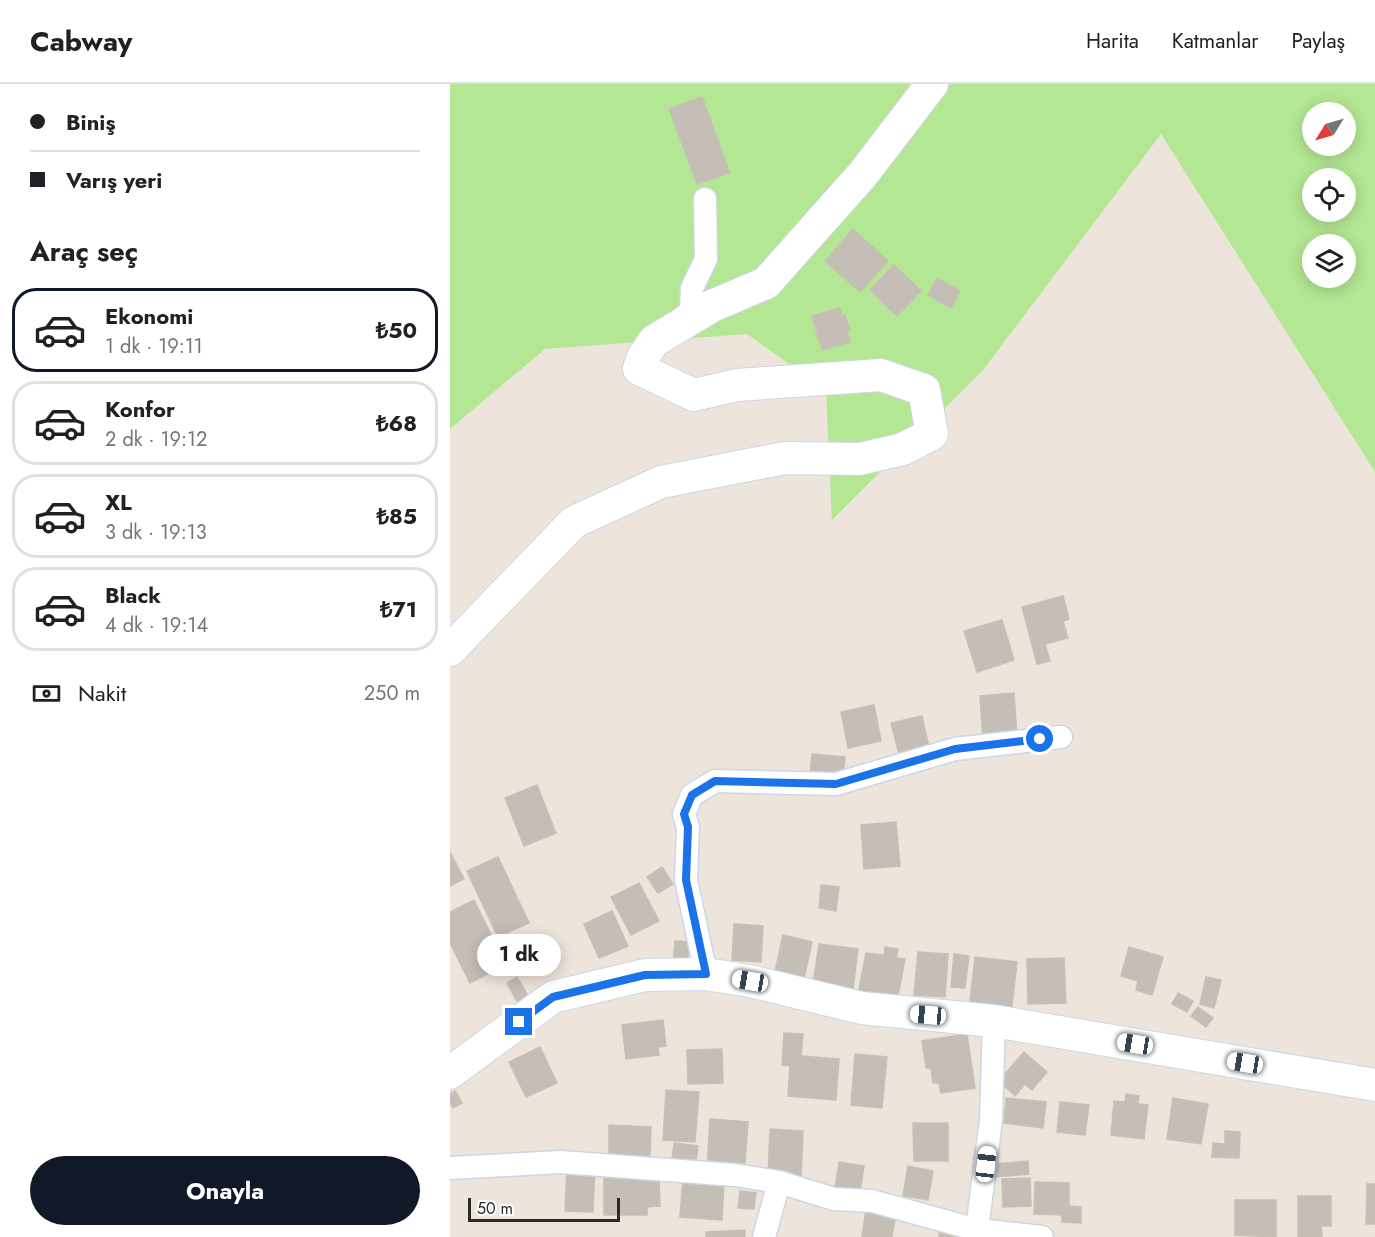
<!DOCTYPE html>
<html lang="tr">
<head>
<meta charset="utf-8">
<style>
	:root { --surface:#fff; --page:#f2f2f2; --text:#202124; --muted:#757577; --line:#e0e0e0; --accent:#111827 }
	body { margin:0; font-family:Jost,sans-serif; background:var(--page); color:var(--text); height:100vh; display:flex; flex-direction:column; font-size:22px; white-space:nowrap }
	* { box-sizing:border-box; margin:0 }
	p { font-size:20px; color:var(--muted) }
	.icon { flex:none; width:33px; height:33px; fill:none; stroke:currentColor; stroke-width:2; stroke-linecap:round; stroke-linejoin:round }
	.map { position:relative; flex:1; overflow:hidden }
	.panel { display:flex; flex-direction:column; background:var(--surface); width:450px }
	.panel>* { flex:none }
	.top-card { display:grid; align-content:center; height:132px; padding:0 30px; background:var(--surface) }
	.needle { width:39px; rotate:233deg }
	.fabs { position:absolute; left:852px; top:18px; display:grid; gap:12px }
	.fabs a { display:grid; place-items:center; width:54px; height:54px; border-radius:50%; background:var(--surface); box-shadow:0 3px 15px #0003; font-size:30px }
	.scale { position:absolute; left:18px; bottom:15px; width:152px; box-sizing:border-box; padding-left:6px; border:3px solid #2a2a2a; border-top:0; font-size:16px; line-height:21px; white-space:nowrap; color:#2a2a2a; -webkit-text-stroke:4px #fff; paint-order:stroke }
	.end { position:absolute; width:27px; height:27px; margin:-14px; border:8px solid #1a73e8; background:#fff; box-shadow:0 0 0 3px #fff }
	.from { border-radius:50% }
	.bubble { position:absolute; height:42px; border-radius:21px; background:var(--surface); box-shadow:0 3px 15px #0003; font-size:20px; font-weight:700; line-height:42px; text-align:center }
	.car { position:absolute; width:18px; height:36px; margin:-18px -9px; border-radius:8px; box-shadow:0 0 4px 2px #0007; background:linear-gradient(#fff 24%,#345 0 40%,#fff 0 76%,#345 0 86%,#fff 0) }
	.top-card b { display:flex; align-items:center; gap:21px; height:57px; font-size:22px }
	.top-card b+b { border-top:2px solid var(--line) }
	.top-card i { width:15px; height:15px; background:var(--text) }
	ul { padding:0; list-style:none }
	li { display:flex; align-items:center; gap:18px; height:84px; margin:0 12px 9px; padding:0 18px; border:3px solid var(--line); border-radius:24px }
	li div { flex:1 }
	li b { display:block; font-size:22px }
	li em { font-style:normal; font-weight:700 }
	li.selected { border-color:var(--accent) }
	li>.icon { width:54px; height:54px; stroke-width:1.5 }
	h2 { padding:0 30px; font-size:27px; line-height:72px }
	.pay { display:flex; align-items:center; gap:15px; height:66px; padding:0 30px; font-size:22px }
	.pay p { margin-inline-start:auto }
	.action { display:flex; gap:12px; margin-top:auto; padding:12px 30px }
	.action a { flex:1; height:69px; border-radius:36px; background:var(--accent); color:#fff; font-size:24px; font-weight:700; line-height:69px; text-align:center }
	header { display:flex; align-items:center; gap:36px; box-sizing:border-box; height:84px; padding:0 30px; background:var(--surface); border-bottom:2px solid var(--line) }
	header strong { font-size:28px }
	nav { display:flex; gap:33px; margin-inline-start:auto; font-size:21px }
	main { display:flex; flex:1; min-height:0 }
	.map>svg:first-child { display:block }
</style>
</head>
<body>
<header>
<strong>Cabway</strong>
<nav><a>Harita</a><a>Katmanlar</a><a>Paylaş</a></nav>
</header>
<main>
<section class="panel">
<div class="top-card">
<b><i class="from"></i>Biniş</b>
<b><i></i>Varış yeri</b>
</div>
<h2>Araç seç</h2>
<ul>
<li class="selected"><svg class="icon" aria-label="car" viewBox="0 0 24 24"><path d="M5 17H2v-5l4-1 3-4h7l3 4 3 1v5h-3M9 17h6M6 11h13"/><circle cx="7" cy="17" r="2"/><circle cx="17" cy="17" r="2"/></svg><div><b>Ekonomi</b><p>1 dk · 19:11</p></div><em>₺50</em></li>
<li><svg class="icon" aria-label="car" viewBox="0 0 24 24"><path d="M5 17H2v-5l4-1 3-4h7l3 4 3 1v5h-3M9 17h6M6 11h13"/><circle cx="7" cy="17" r="2"/><circle cx="17" cy="17" r="2"/></svg><div><b>Konfor</b><p>2 dk · 19:12</p></div><em>₺68</em></li>
<li><svg class="icon" aria-label="car" viewBox="0 0 24 24"><path d="M5 17H2v-5l4-1 3-4h7l3 4 3 1v5h-3M9 17h6M6 11h13"/><circle cx="7" cy="17" r="2"/><circle cx="17" cy="17" r="2"/></svg><div><b>XL</b><p>3 dk · 19:13</p></div><em>₺85</em></li>
<li><svg class="icon" aria-label="car" viewBox="0 0 24 24"><path d="M5 17H2v-5l4-1 3-4h7l3 4 3 1v5h-3M9 17h6M6 11h13"/><circle cx="7" cy="17" r="2"/><circle cx="17" cy="17" r="2"/></svg><div><b>Black</b><p>4 dk · 19:14</p></div><em>₺71</em></li>
</ul>
<div class="pay"><svg class="icon" aria-label="cash" viewBox="0 0 24 24"><path d="M3 7h18v10H3z"/><circle cx="12" cy="12" r="2"/></svg>Nakit<p>250 m</p></div>
<div class="action"><a>Onayla</a></div>
</section>
<div class="map">
<svg width="925" height="1153" viewBox="0 0 925 1153">
	<rect width="100%" height="100%" fill="#ede4db"/>
	<path fill="#b4e793" fill-rule="evenodd" d="M 0,0 L 925,0 L 925,388 L 711,50 L 533,286 L 382,436 L 376,306 L 297,250 L 95,265 L 0,345 ZM 862,28 L 896,28 L 896,62 L 862,62 ZM 862,94 L 896,94 L 896,128 L 862,128 ZM 862,160 L 896,160 L 896,194 L 862,194 Z"/>
	<g fill="#c5beb7" stroke="#c8c0b4" stroke-width="1.5">
		<polygon points="252,13 280,89 247,100 219,25"/>
		<polygon points="403,145 438,177 410,208 375,177"/>
		<polygon points="444,181 471,207 447,232 420,206"/>
		<polygon points="487,194 510,207 501,224 478,211"/>
		<polygon points="390,224 392,232 395,231 400,246 397,247 400,258 372,266 362,232"/>
		<polygon points="613,512 619,535 613,537 618,554 595,560 600,577 587,580 572,523"/>
		<polygon points="552,536 564,576 527,588 514,547"/>
		<polygon points="564,609 567,654 533,656 530,612"/>
		<polygon points="424,621 431,657 398,664 391,628"/>
		<polygon points="472,632 479,663 449,670 441,639"/>
		<polygon points="362,670 395,673 393,694 360,692"/>
		<polygon points="87,701 106,749 74,762 55,714"/>
		<polygon points="446,738 450,782 414,785 411,741"/>
		<polygon points="0,768 14,795 0,802"/>
		<polygon points="48,773 79,839 48,853 17,787"/>
		<polygon points="212,783 223,800 208,809 197,793"/>
		<polygon points="189,799 209,837 181,851 161,813"/>
		<polygon points="371,801 389,803 386,827 369,824"/>
		<polygon points="24,816 56,881 20,899 0,859 0,828"/>
		<polygon points="162,827 178,862 149,874 134,840"/>
		<polygon points="284,840 313,842 311,878 282,876"/>
		<polygon points="333,851 362,858 353,899 324,892"/>
		<polygon points="225,857 239,858 237,883 223,882"/>
		<polygon points="369,860 408,865 402,913 362,907"/>
		<polygon points="435,863 448,865 446,874 455,875 447,917 408,910 416,869 434,871"/>
		<polygon points="679,863 713,873 702,911 686,906 688,897 671,892"/>
		<polygon points="468,868 498,870 495,913 464,911"/>
		<polygon points="504,870 519,872 515,904 501,903"/>
		<polygon points="525,873 567,878 562,923 520,918"/>
		<polygon points="614,874 616,919 578,920 577,875"/>
		<polygon points="67,893 80,915 69,921 57,899"/>
		<polygon points="756,893 771,896 764,924 750,920"/>
		<polygon points="728,909 743,917 737,928 722,920"/>
		<polygon points="748,923 763,934 756,943 741,932"/>
		<polygon points="213,936 216,962 208,963 209,971 176,975 172,941"/>
		<polygon points="334,949 353,950 351,972 389,975 386,1016 338,1012 340,982 332,981"/>
		<polygon points="517,950 525,1004 491,1009 489,999 483,999 481,984 476,984 472,957"/>
		<polygon points="90,963 107,999 76,1013 59,978"/>
		<polygon points="272,965 273,999 238,1000 237,966"/>
		<polygon points="574,968 597,988 582,1006 575,1000 565,1012 549,997"/>
		<polygon points="405,970 437,973 432,1024 401,1021"/>
		<polygon points="216,1006 249,1008 245,1058 213,1056"/>
		<polygon points="5,1007 12,1019 3,1024 0,1018 0,1010"/>
		<polygon points="676,1010 689,1012 688,1020 698,1021 694,1055 661,1051 664,1017 675,1018"/>
		<polygon points="556,1014 596,1018 593,1044 554,1039"/>
		<polygon points="723,1014 758,1020 751,1060 717,1055"/>
		<polygon points="610,1018 639,1021 635,1051 607,1048"/>
		<polygon points="260,1035 298,1038 295,1079 275,1077 275,1087 257,1085"/>
		<polygon points="463,1039 498,1039 498,1077 464,1077"/>
		<polygon points="159,1041 201,1043 200,1073 159,1071"/>
		<polygon points="320,1045 353,1047 351,1095 318,1093"/>
		<polygon points="775,1047 790,1048 789,1074 762,1073 763,1059 775,1060"/>
		<polygon points="224,1059 248,1062 246,1079 222,1076"/>
		<polygon points="578,1077 579,1090 546,1093 545,1080"/>
		<polygon points="389,1078 414,1082 410,1108 385,1104"/>
		<polygon points="458,1082 483,1087 478,1116 453,1112"/>
		<polygon points="117,1083 145,1084 143,1128 115,1127"/>
		<polygon points="209,1093 210,1122 197,1123 197,1131 154,1131 154,1094"/>
		<polygon points="233,1094 274,1097 272,1136 230,1133"/>
		<polygon points="580,1094 581,1122 553,1123 552,1095"/>
		<polygon points="585,1098 619,1099 619,1122 631,1123 631,1139 612,1138 612,1131 584,1130"/>
		<polygon points="917,1100 925,1100 925,1140 916,1140"/>
		<polygon points="290,1107 306,1109 304,1125 288,1124"/>
		<polygon points="848,1112 881,1112 881,1142 871,1142 872,1153 848,1153"/>
		<polygon points="785,1116 826,1116 826,1153 785,1151"/>
		<polygon points="416,1126 446,1130 442,1153 412,1153"/>
		<polygon points="295,1146 295,1153 256,1153 256,1148"/>
		<rect x="489" y="1147" width="20" height="6"/>
	</g>
	<g fill="none" stroke-linecap="round" stroke-linejoin="round">
		<g stroke="#d0d5e4" stroke-width="25">
			<g id="street">
				<polyline points="226,239 241,227 242,204 256,175 255,115"/>
				<polyline points="256,890 236,796 238,743 234,730 242,711 265,697 386,700 505,665 611,653"/>
				<polyline points="0,1084 111,1078 285,1091 329,1098 384,1115 422,1117 528,1146 592,1153"/>
				<polyline points="314,1153 329,1098"/>
				<polyline points="526,1153 541,1036 544,937"/>
			</g>
		</g>
		<g stroke="#d0d5e4" stroke-width="34">
			<g id="secondary">
				<polyline points="0,566 124,438 211,398 335,374 410,375 453,365 482,350 474,306 431,291 287,301 244,311 189,285 193,273 204,257 262,222 316,199 413,90 482,0"/>
				<polyline points="0,989 103,913 195,891 256,890 300,897 412,924 544,937 925,1001"/>
			</g>
		</g>
		<use href="#street" stroke="#fff" stroke-width="22"/>
		<use href="#secondary" stroke="#fff" stroke-width="32"/>
	</g>
	<g fill="none" stroke-linecap="round" stroke-linejoin="round">
		<polyline stroke="#1a73e8" stroke-width="8" points="69,938 103,913 195,891 256,890 236,796 238,743 234,730 242,711 265,697 386,700 505,665 590,655"/>
	</g>
</svg>
<div class="fabs">
<a><svg class="needle" viewBox="-14 -14 28 28"><path d="M0-13l5 13h-10z" fill="#e53935"/><path d="M0 13l5-13h-10z" fill="#757577"/></svg></a>
<a><svg class="icon" aria-label="locate" viewBox="0 0 24 24"><circle cx="12" cy="12" r="6"/><path d="M12 2v4M12 18v4M2 12h4M18 12h4"/></svg></a>
<a><svg class="icon" aria-label="layers" viewBox="0 0 24 24"><path d="M12 4l9 5-9 5-9-5zM3 14l9 5 9-5"/></svg></a>
</div>
<div class="scale">50 m</div>
<i class="end from" style="left:590px;top:655px"></i>
<i class="end" style="left:69px;top:938px"></i>
<div class="bubble" style="left:27px;top:850px;width:84px">1 dk</div>
<i class="car" style="left:300px;top:897px;rotate:280deg"></i>
<i class="car" style="left:478px;top:931px;rotate:275deg"></i>
<i class="car" style="left:685px;top:960px;rotate:279deg"></i>
<i class="car" style="left:795px;top:979px;rotate:279deg"></i>
<i class="car" style="left:536px;top:1080px;rotate:7deg"></i>
</div>
</main>
</body>
</html>
